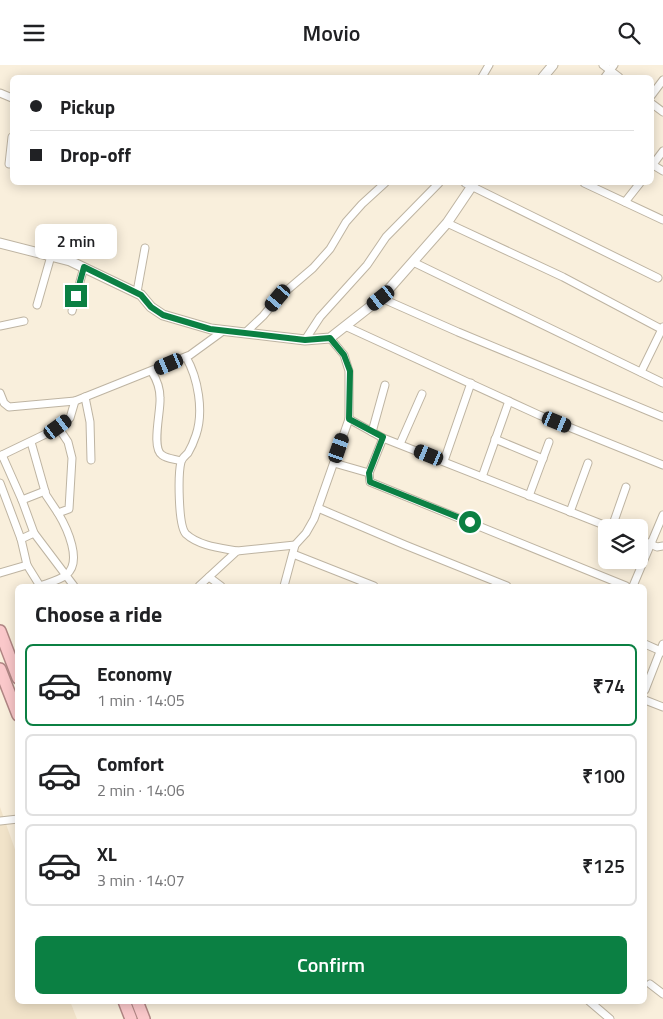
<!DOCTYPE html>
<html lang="en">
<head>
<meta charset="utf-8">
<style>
	:root { --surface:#fff; --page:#f2f2f2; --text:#202124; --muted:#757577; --line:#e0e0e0; --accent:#0b8043 }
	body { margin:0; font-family:"Titillium Web",sans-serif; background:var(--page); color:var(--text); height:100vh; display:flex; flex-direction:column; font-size:19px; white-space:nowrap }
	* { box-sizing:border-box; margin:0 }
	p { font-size:16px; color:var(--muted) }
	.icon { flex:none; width:28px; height:28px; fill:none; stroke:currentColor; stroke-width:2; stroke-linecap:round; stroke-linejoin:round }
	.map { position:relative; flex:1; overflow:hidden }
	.sheet { position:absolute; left:15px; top:519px; width:632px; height:420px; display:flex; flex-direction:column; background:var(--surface); border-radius:8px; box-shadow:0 2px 12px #0003 }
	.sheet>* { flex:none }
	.guide { position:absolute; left:10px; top:10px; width:644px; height:110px; border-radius:8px; box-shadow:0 2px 12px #0003; display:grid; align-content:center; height:110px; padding:0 20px; background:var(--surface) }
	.buttons { position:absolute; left:598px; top:454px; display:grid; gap:10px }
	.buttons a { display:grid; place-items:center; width:50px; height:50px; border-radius:8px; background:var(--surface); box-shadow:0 2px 12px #0003; font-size:25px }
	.end { position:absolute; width:22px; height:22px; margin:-11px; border:6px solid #0b8043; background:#fff; box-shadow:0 0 0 2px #fff }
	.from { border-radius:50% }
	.bubble { position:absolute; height:35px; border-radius:8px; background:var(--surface); box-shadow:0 2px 12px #0003; font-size:16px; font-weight:600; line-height:35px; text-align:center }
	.car { position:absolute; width:15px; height:30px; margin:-15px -8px; border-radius:6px; box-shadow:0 0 4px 1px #0007; background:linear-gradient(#222 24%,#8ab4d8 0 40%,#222 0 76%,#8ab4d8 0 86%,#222 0) }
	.guide b { display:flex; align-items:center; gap:18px; height:48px; font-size:19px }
	.guide b+b { border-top:1px solid var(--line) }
	.guide i { width:12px; height:12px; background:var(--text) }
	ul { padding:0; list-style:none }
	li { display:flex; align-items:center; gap:15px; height:82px; margin:0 10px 8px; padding:0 10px; border:2px solid var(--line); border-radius:8px }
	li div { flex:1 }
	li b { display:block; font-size:19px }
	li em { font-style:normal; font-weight:600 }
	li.selected { border-color:var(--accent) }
	li>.icon { width:45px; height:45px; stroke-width:1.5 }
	h2 { padding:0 20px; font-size:22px; line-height:60px }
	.action { display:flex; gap:10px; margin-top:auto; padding:10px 20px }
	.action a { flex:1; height:58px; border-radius:8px; background:var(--accent); color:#fff; font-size:20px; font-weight:600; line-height:58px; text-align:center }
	header { display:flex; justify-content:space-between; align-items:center; height:65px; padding:0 20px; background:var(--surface); font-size:22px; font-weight:600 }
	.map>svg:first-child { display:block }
</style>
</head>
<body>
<header><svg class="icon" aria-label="menu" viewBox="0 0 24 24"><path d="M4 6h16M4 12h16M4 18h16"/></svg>Movio<svg class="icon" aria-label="search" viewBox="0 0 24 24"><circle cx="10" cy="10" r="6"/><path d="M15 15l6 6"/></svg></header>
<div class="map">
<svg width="663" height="954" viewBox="0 0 663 954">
	<rect width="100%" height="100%" fill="#f9efdc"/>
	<polygon fill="#f1e3c9" points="0,742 17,790 18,936 70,936 77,954 0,954"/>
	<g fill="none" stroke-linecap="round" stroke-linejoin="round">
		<g stroke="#beb4a2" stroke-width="9">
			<g id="minor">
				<polyline points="603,0 619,12"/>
				<polyline points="482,12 489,0"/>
				<polyline points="605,12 614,0"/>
				<polyline points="0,28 12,33"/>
				<polyline points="651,31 663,15"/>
				<polyline points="651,38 663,47"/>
				<polyline points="9,99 12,72"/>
				<polyline points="653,100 663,106"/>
				<polyline points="651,102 663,86"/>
				<polyline points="465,118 658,213"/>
				<polyline points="584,118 663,155"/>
				<polyline points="625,137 640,118"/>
				<polyline points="447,158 563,212 663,265"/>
				<polyline points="413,197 663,318"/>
				<polyline points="137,227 145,183"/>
				<polyline points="381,233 458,267 663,352"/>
				<polyline points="37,240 51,191"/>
				<polyline points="72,246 84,202"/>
				<polyline points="0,261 24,256"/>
				<polyline points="345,261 539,350 663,400"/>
				<polyline points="245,268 263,251 278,233 313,203 330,184 346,157 362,139 385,118"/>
				<polyline points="305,275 320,252 367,200 386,172 439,118"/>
				<path d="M 186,292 C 198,313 204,346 196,370 C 194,376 191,383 188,388 C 185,391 182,393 181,397 C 178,409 178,461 186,469 C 199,481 221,483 237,486"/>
				<path d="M 152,307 C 157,315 160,323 160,333 C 161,346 151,383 162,390 C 167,394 175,394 181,396"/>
				<polyline points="641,307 663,262"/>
				<polyline points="0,328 4,338 9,342 75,336"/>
				<polyline points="85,332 90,357 91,395"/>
				<polyline points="349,354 383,373 609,462"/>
				<polyline points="372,367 385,320"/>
				<polyline points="495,374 543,394"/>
				<polyline points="31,377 46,430 58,448"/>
				<polyline points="400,379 422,329"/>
				<polyline points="2,390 22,435 34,468"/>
				<polyline points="0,391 52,366 70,353 75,336 190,290 223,266"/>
				<polyline points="444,396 471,318"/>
				<polyline points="334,398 369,408 370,417 626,521"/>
				<polyline points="369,408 383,373"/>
				<polyline points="482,412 509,336"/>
				<polyline points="0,418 21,474 27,500 0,508"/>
				<polyline points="529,431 549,377"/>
				<polyline points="22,435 45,426"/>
				<polyline points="318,443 405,480 507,521"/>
				<polyline points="570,447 588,398"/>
				<polyline points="612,462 626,422"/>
				<polyline points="21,474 34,468 74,521"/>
				<polyline points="639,474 657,482 663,481"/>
				<polyline points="293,489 374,521"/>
				<polyline points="27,500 40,521"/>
				<polyline points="209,512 221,521"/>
				<path d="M 40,521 C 48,518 60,515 66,510 C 83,497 67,463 58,448 L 69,444 L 72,393 L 68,377 L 58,362"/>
				<polyline points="199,521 237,486 295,480"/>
				<polyline points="284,521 295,480 306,468 314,454 349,354 349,306 344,290 330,273"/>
				<polyline points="633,521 663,450"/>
				<polyline points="645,579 663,587"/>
				<polyline points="645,625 663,579"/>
				<polyline points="645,635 663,642"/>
				<polyline points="0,756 18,754"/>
				<polyline points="650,919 663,929"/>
				<polyline points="589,936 610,954"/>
			</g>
		</g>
		<g stroke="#beb4a2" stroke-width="11">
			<g id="tertiary">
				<polyline points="543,12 553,0"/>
				<polyline points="0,178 70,196 141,230 151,242 163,250 211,264 305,275 330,273 381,233 447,158 474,118"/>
			</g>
		</g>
		<g stroke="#b08684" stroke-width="14">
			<g id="trunk">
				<polyline points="0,566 18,613"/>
				<polyline points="0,604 18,650"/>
				<polyline points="124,936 131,954"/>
				<polyline points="137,936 144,954"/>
			</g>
		</g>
		<use href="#minor" stroke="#fff" stroke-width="7"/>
		<use href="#tertiary" stroke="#fff" stroke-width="9"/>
		<use href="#trunk" stroke="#fac8ca" stroke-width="11"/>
	</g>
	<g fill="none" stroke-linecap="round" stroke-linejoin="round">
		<polyline stroke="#0b8043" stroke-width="6" points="76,231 84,202 141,230 151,242 163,250 210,264 305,275 330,273 344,290 350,306 349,354 383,372 369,408 370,417 470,457"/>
	</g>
</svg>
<div class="buttons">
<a><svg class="icon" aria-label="layers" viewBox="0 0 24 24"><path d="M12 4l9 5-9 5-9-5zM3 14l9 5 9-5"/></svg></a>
</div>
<i class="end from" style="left:470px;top:457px"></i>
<i class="end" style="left:76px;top:231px"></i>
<div class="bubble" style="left:35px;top:159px;width:82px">2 min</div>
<i class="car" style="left:278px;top:233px;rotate:220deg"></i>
<i class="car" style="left:381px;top:233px;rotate:232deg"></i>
<i class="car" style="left:169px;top:299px;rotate:247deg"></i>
<i class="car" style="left:557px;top:357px;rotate:112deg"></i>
<i class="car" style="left:58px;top:362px;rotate:54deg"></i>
<i class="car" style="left:339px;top:383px;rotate:19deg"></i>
<i class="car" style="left:429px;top:390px;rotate:292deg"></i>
<div class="guide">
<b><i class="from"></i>Pickup</b>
<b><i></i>Drop-off</b>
</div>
<section class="sheet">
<h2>Choose a ride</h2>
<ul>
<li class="selected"><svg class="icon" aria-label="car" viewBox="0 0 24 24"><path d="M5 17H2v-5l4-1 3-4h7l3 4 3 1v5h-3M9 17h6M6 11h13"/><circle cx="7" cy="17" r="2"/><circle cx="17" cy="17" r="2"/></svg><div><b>Economy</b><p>1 min · 14:05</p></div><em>₹74</em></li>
<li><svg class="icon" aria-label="car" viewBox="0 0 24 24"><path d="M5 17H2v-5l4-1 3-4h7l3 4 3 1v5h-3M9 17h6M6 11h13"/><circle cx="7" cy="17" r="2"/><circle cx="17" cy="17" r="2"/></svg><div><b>Comfort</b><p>2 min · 14:06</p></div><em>₹100</em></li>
<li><svg class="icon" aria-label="car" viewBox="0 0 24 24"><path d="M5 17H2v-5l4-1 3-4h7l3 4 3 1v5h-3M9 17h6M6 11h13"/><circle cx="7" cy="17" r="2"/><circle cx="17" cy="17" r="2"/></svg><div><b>XL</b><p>3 min · 14:07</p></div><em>₹125</em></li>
</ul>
<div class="action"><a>Confirm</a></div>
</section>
</div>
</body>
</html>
